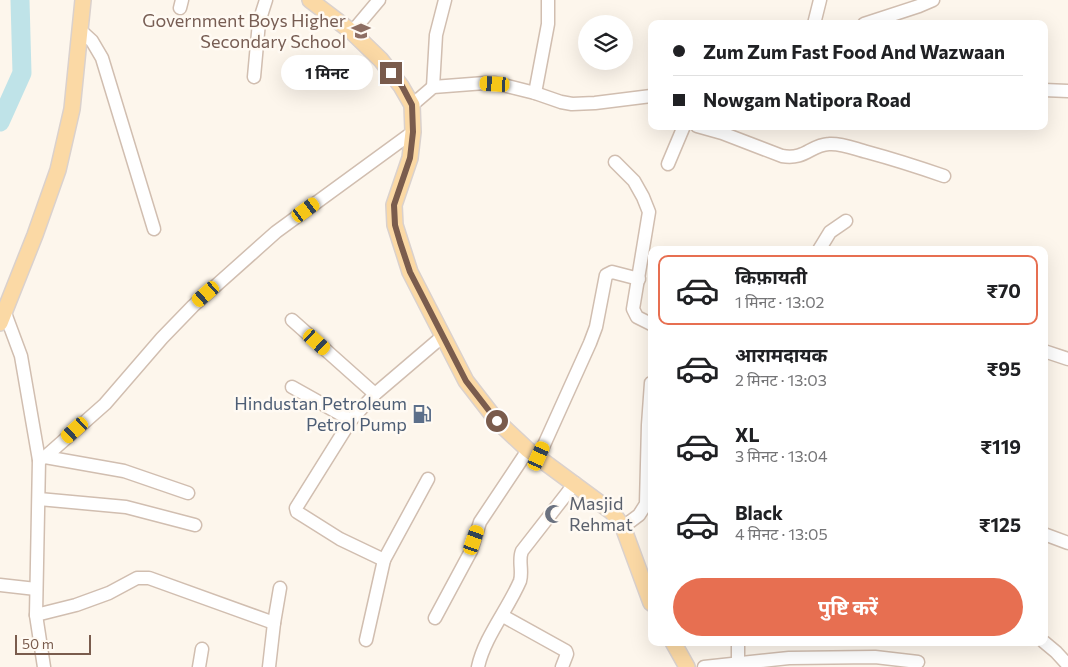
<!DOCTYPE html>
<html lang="hi">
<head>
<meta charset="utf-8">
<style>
	:root { --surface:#fff; --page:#f2f2f2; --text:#202124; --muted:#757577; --line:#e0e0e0; --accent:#e76f51 }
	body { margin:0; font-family:Commissioner,"Noto Sans Devanagari",sans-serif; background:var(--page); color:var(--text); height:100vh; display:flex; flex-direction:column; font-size:19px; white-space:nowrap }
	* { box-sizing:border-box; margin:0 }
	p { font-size:16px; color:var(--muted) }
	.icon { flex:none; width:28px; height:28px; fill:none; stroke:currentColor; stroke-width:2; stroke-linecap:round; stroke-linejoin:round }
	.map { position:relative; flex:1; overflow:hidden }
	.side { position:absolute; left:648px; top:246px; width:400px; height:400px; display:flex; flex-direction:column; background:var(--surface); border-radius:10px; box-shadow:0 5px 20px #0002 }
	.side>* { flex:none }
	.hud { position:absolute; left:648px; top:20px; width:400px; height:110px; border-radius:10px; box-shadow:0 5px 20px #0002; display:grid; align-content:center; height:110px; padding:0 25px; background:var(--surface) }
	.tools { position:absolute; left:578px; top:15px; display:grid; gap:10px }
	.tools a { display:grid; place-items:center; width:55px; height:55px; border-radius:50%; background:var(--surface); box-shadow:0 5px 20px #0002; font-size:25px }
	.scale { position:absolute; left:15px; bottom:12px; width:76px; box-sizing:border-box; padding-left:5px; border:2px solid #7a5c4d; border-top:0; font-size:14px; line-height:18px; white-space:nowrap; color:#7a5c4d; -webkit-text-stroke:4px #fffaf3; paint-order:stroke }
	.end { position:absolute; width:22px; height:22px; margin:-11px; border:6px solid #7a5c4d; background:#fff; box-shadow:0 0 0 2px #fff }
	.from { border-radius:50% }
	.bubble { position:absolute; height:35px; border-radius:18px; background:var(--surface); box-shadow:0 5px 20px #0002; font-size:16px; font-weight:700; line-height:35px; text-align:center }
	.car { position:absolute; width:15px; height:30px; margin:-15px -8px; border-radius:6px; box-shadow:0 0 4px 1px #0007; background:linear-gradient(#f5c518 24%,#345 0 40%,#f5c518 0 76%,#345 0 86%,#f5c518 0) }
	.hud b { display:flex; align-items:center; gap:18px; height:48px; font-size:19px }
	.hud b+b { border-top:1px solid var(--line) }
	.hud i { width:12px; height:12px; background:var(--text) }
	ul { padding:9px 0 0; list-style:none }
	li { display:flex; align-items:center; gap:15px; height:70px; margin:0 10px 8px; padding:0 15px; border:2px solid transparent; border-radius:10px }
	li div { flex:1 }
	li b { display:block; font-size:19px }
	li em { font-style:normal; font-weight:700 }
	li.selected { border-color:var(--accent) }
	li>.icon { width:45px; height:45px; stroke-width:1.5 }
	.action { display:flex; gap:10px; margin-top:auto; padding:10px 25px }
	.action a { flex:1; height:58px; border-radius:30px; background:var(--accent); color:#fff; font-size:20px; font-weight:700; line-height:58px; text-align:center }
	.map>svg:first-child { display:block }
</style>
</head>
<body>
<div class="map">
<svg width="1068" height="667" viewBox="0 0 1068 667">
	<rect width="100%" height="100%" fill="#fdf6ec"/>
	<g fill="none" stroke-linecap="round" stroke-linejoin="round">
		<polyline stroke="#bfe3e8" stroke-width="19" points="0,122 22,73 20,0"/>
		<g stroke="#d1beb0" stroke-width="15">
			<g id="minor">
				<polyline points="180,8 182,0"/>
				<polyline points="814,24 820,0"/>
				<polyline points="864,24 919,6 933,0"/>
				<polyline points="80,30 92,41 102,58 154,229"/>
				<polyline points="352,32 379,0"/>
				<polyline points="254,77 259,22 266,0"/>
				<polyline points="433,87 436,35 445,0"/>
				<polyline points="1044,90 1068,91"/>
				<polyline points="535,93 548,24 548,0"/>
				<polyline points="412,105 433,87 485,83 495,83 535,93 561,102 572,104 595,103 651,96"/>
				<path d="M 697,126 L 722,133 L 782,156 C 806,160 810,145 829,144 C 842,143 855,149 867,152 C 893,159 918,167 944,176"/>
				<polyline points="615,162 634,181 643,197 649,212 633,309 637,317 651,324"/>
				<polyline points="668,164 684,126"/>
				<polyline points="819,250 830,232 846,221"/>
				<polyline points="5,313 21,356 39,460 36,615 44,667"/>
				<polyline points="292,320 375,394"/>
				<polyline points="1044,351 1068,359"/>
				<polyline points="292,387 351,420"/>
				<polyline points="539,456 590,343 596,327 606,275 612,272 639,279"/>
				<polyline points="45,457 124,471 188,493"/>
				<polyline points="39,460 45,457 105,404 162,338 193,306 276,232 413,132"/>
				<polyline points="39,499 126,507 195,525"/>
				<polyline points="623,527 639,515 646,504 648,425 651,383"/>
				<polyline points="1044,534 1068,543"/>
				<polyline points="384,560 428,479"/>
				<polyline points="0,585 36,589"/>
				<polyline points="36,615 76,605 109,593 137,578 149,578 274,623"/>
				<polyline points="503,616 566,651 567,654 562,667"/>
				<polyline points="435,618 471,551 480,522 528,450"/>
				<polyline points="366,640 384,560 340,539 297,512 296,508 351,420 375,394 443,336"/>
				<polyline points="738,642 738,664"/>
				<polyline points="1044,642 1056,652 1068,665"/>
				<polyline points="199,667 202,649"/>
				<polyline points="269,667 274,623 280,588"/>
				<path d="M 478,667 C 484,638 508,609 520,581 C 523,571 518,560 522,551 L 575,483"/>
				<polyline points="704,667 789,658 875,657 918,662"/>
			</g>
		</g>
		<g stroke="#dad1cd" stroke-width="18">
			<g id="major">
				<polyline points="310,0 352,32 381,60 401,86 412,105 413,132 410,158 394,205 395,225 410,272 466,381 497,421 528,450 612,512 623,527 651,603"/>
				<polyline points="0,323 35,235 58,170 72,109 83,0"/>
				<polyline points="673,642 687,667"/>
			</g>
		</g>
		<use href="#minor" stroke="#fff" stroke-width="12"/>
		<use href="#major" stroke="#fbd9a5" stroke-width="15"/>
	</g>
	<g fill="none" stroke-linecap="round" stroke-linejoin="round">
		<polyline stroke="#7a5c4d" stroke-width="6" points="391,73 402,86 412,105 413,132 410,158 394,205 395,225 400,242 410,272 466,381 497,421"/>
	</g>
	<defs>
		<g id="school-bare" transform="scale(1.5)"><path d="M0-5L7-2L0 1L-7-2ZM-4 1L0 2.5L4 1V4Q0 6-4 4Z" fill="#8d6e63" stroke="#fffaf3" stroke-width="2.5" paint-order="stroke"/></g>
		<g id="fuel-bare" transform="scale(1.5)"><path d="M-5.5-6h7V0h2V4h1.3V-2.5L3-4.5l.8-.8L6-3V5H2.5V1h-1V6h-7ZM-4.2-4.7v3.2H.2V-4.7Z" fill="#5c6f8a" stroke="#fffaf3" stroke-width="2.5" paint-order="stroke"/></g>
		<g id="mosque-bare" transform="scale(1.5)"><path d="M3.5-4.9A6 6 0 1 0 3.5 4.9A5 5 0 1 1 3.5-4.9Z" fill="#6b7280" stroke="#fffaf3" stroke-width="2.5" paint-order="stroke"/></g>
	</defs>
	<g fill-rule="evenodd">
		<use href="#school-bare" x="361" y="31"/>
		<use href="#fuel-bare" x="422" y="414"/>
		<use href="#mosque-bare" x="554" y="514"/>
	</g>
	<g text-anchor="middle" stroke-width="5" stroke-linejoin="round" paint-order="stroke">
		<g font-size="18" fill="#785e54" stroke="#fffaf3" text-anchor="end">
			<text x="346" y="27">Government Boys Higher<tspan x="346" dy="21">Secondary School</tspan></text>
		</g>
		<g font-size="18" fill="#4e5e75" stroke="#fffaf3" text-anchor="end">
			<text x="407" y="410">Hindustan Petroleum<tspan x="407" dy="21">Petrol Pump</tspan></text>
		</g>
		<g font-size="18" fill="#5b616d" stroke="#fffaf3" text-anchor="start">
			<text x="569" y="510">Masjid<tspan x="569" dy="21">Rehmat</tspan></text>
		</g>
	</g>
</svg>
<div class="tools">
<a><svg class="icon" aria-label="layers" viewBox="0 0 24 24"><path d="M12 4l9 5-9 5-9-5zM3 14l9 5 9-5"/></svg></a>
</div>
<div class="scale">50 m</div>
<i class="end from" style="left:497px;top:421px"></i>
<i class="end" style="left:391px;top:73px"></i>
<div class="bubble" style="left:281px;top:55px;width:92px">1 मिनट</div>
<i class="car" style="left:495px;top:84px;rotate:273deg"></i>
<i class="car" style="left:306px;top:210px;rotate:54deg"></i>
<i class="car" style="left:206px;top:294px;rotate:229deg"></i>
<i class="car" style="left:317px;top:342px;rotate:132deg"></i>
<i class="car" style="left:75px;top:430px;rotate:228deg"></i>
<i class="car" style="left:539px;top:456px;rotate:24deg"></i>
<i class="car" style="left:474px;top:540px;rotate:19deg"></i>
<div class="hud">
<b><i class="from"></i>Zum Zum Fast Food And Wazwaan</b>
<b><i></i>Nowgam Natipora Road</b>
</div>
<section class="side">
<ul>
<li class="selected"><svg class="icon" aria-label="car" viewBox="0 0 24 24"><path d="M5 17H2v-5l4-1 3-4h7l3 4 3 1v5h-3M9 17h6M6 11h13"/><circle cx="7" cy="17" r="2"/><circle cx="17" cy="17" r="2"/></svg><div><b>किफ़ायती</b><p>1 मिनट · 13:02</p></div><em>₹70</em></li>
<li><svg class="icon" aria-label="car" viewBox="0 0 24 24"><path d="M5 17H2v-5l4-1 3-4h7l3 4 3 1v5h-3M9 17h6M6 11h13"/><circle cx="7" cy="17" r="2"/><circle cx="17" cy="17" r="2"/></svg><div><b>आरामदायक</b><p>2 मिनट · 13:03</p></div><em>₹95</em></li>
<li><svg class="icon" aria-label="car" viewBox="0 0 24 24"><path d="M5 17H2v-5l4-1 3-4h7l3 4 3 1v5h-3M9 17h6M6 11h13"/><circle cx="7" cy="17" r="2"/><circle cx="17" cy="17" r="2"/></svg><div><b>XL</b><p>3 मिनट · 13:04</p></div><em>₹119</em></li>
<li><svg class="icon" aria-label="car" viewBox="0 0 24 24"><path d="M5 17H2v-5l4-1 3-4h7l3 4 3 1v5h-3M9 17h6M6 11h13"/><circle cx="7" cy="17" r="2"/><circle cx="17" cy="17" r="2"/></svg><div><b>Black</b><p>4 मिनट · 13:05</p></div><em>₹125</em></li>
</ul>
<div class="action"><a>पुष्टि करें</a></div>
</section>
</div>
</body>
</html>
